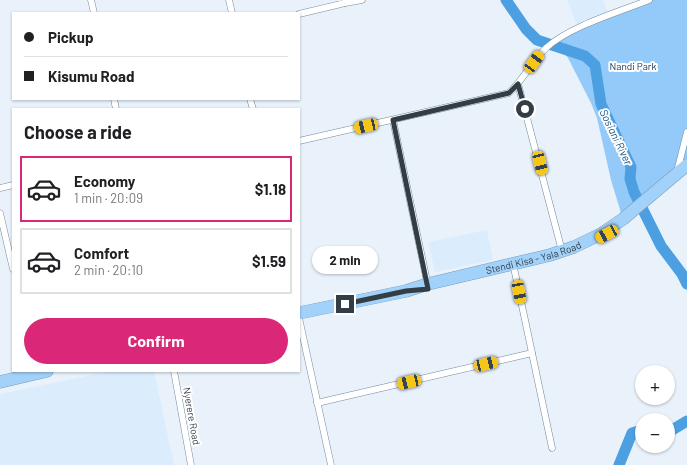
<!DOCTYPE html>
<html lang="en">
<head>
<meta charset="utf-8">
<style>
	:root { --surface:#fff; --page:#f6f6f6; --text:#202124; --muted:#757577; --line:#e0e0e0; --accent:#db2777 }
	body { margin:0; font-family:Barlow,sans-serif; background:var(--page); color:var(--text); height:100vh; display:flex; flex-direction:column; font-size:15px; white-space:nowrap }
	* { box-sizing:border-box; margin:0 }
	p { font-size:13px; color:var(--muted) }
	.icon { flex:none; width:22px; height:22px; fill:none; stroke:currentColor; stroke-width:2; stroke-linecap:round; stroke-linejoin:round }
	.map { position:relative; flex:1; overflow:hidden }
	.drawer { position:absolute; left:12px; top:108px; width:288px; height:264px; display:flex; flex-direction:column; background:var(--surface); border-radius:0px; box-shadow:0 1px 3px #0004 }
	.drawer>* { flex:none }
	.banner { position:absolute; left:12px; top:12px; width:288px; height:88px; border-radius:0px; box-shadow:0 1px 3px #0004; display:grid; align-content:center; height:88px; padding:0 12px; background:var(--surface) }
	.fabs { position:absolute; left:635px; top:365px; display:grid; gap:8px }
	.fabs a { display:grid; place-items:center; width:40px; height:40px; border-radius:50%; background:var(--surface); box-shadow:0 1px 3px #0004; font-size:20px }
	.end { position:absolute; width:18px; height:18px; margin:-9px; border:5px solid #333d45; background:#fff; box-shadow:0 0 0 2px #fff }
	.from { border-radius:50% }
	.bubble { position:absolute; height:28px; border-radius:14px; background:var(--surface); box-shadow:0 1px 3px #0004; font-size:13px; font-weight:700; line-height:28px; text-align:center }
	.car { position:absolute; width:12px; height:24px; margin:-12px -6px; border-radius:5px; box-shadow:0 0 3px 1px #0007; background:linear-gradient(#f5c518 24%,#345 0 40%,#f5c518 0 76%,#345 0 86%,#f5c518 0) }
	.banner b { display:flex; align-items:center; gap:14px; height:38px; font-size:15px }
	.banner b+b { border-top:1px solid var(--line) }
	.banner i { width:10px; height:10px; background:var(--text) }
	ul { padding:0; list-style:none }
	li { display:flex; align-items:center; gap:12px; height:66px; margin:0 8px 6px; padding:0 4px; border:2px solid var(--line); border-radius:0px }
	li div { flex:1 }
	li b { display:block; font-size:15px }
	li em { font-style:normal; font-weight:700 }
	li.selected { border-color:var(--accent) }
	li>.icon { width:36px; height:36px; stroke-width:1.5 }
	h2 { padding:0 12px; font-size:18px; line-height:48px }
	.primary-button { display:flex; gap:8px; margin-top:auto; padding:8px 12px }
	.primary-button a { flex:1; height:46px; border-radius:24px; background:var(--accent); color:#fff; font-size:16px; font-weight:700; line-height:46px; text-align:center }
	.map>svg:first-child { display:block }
</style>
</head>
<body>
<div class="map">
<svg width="687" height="465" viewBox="0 0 687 465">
	<rect width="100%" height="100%" fill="#e9f2fb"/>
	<g fill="#dbedfd">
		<polygon points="567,0 603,0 609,16 578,28"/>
		<polygon points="487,230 493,260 435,272 428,242"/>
		<polygon points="111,371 154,371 174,465 0,465 0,394"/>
	</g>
	<polygon fill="#93cafa" points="652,0 687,0 687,165 621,213 611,180 597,118 591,103 568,58 562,51 547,49 564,36 609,16"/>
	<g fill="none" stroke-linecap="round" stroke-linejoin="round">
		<g stroke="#4ca0e2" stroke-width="11">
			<polyline points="506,0 526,29 537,40 585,56 595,65 601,104 631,167 630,179 634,192 661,246 682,274 687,284"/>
			<polyline points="668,429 672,430 687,421"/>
			<polyline points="619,465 632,433 642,430"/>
		</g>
		<g stroke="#758a9d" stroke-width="7">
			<g id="street">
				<polyline points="91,0 94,13"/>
				<polyline points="229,0 232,13"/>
				<polyline points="345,3 362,0"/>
				<polyline points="299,14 345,3 345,0"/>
				<polyline points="518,84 562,251"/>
				<polyline points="114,99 116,109"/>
				<polyline points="250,99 253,109"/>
				<polyline points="393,120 428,286"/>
				<path d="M 299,141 L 509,93 C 524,79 532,61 546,48 C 570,26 619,12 649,0"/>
				<polyline points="679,171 678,168 687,132"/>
				<polyline points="0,188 13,185"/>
				<polyline points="0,213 13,269"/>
				<polyline points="299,318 331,465"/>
				<polyline points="532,353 552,448"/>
				<polyline points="174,371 191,465"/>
				<polyline points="317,403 532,353 514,268"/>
			</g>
		</g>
		<g stroke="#7b9dbb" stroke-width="13">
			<g id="highway">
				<path id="s1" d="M 299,313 L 406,291 L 428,284 L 550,255 L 574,247 L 601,234 L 623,219 L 687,165"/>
				<polyline points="0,382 47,371"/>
			</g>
		</g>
		<use href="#street" stroke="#fff" stroke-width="6"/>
		<use href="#highway" stroke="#a2d1fa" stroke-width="12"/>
	</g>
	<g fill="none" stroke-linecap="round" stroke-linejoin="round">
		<polyline stroke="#333d45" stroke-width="5" points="345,304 406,291 428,289 393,120 509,93 518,84 525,109"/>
	</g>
	<g text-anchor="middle" stroke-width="4" stroke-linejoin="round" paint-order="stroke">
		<g font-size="10" fill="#0e324c" stroke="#fff">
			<text x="633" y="70">Nandi Park</text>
		</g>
		<g font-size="10" fill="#333d45" stroke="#fff">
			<text dy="4" stroke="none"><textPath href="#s1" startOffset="241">Stendi Kisa - Yala Road</textPath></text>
			<text transform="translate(192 416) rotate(80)" y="4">Nyerere Road</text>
		</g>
		<g font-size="11" font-style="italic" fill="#15527e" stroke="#fff">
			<text transform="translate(616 137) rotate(64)" y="4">Sosiani River</text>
		</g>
	</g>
</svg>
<div class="fabs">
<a>+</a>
<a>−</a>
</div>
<i class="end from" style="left:525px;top:109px"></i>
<i class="end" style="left:345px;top:304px"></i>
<div class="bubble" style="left:312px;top:246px;width:66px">2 min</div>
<i class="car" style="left:534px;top:62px;rotate:36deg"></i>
<i class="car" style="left:366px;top:126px;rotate:257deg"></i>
<i class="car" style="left:540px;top:163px;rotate:166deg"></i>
<i class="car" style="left:607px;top:234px;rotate:242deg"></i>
<i class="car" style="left:519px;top:292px;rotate:169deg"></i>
<i class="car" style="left:486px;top:364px;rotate:77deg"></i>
<i class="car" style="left:409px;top:382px;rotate:257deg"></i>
<div class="banner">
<b><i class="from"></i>Pickup</b>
<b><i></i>Kisumu Road</b>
</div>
<section class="drawer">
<h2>Choose a ride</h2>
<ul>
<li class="selected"><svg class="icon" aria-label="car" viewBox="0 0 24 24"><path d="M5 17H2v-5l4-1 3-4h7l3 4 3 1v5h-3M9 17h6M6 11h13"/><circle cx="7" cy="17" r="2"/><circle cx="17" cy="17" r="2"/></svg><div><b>Economy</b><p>1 min · 20:09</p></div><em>$1.18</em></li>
<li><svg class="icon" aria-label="car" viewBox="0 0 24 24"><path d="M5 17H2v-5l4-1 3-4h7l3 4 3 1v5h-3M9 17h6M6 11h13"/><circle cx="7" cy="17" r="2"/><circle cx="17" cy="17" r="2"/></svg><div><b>Comfort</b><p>2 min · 20:10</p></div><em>$1.59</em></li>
</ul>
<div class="primary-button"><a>Confirm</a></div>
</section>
</div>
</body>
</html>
